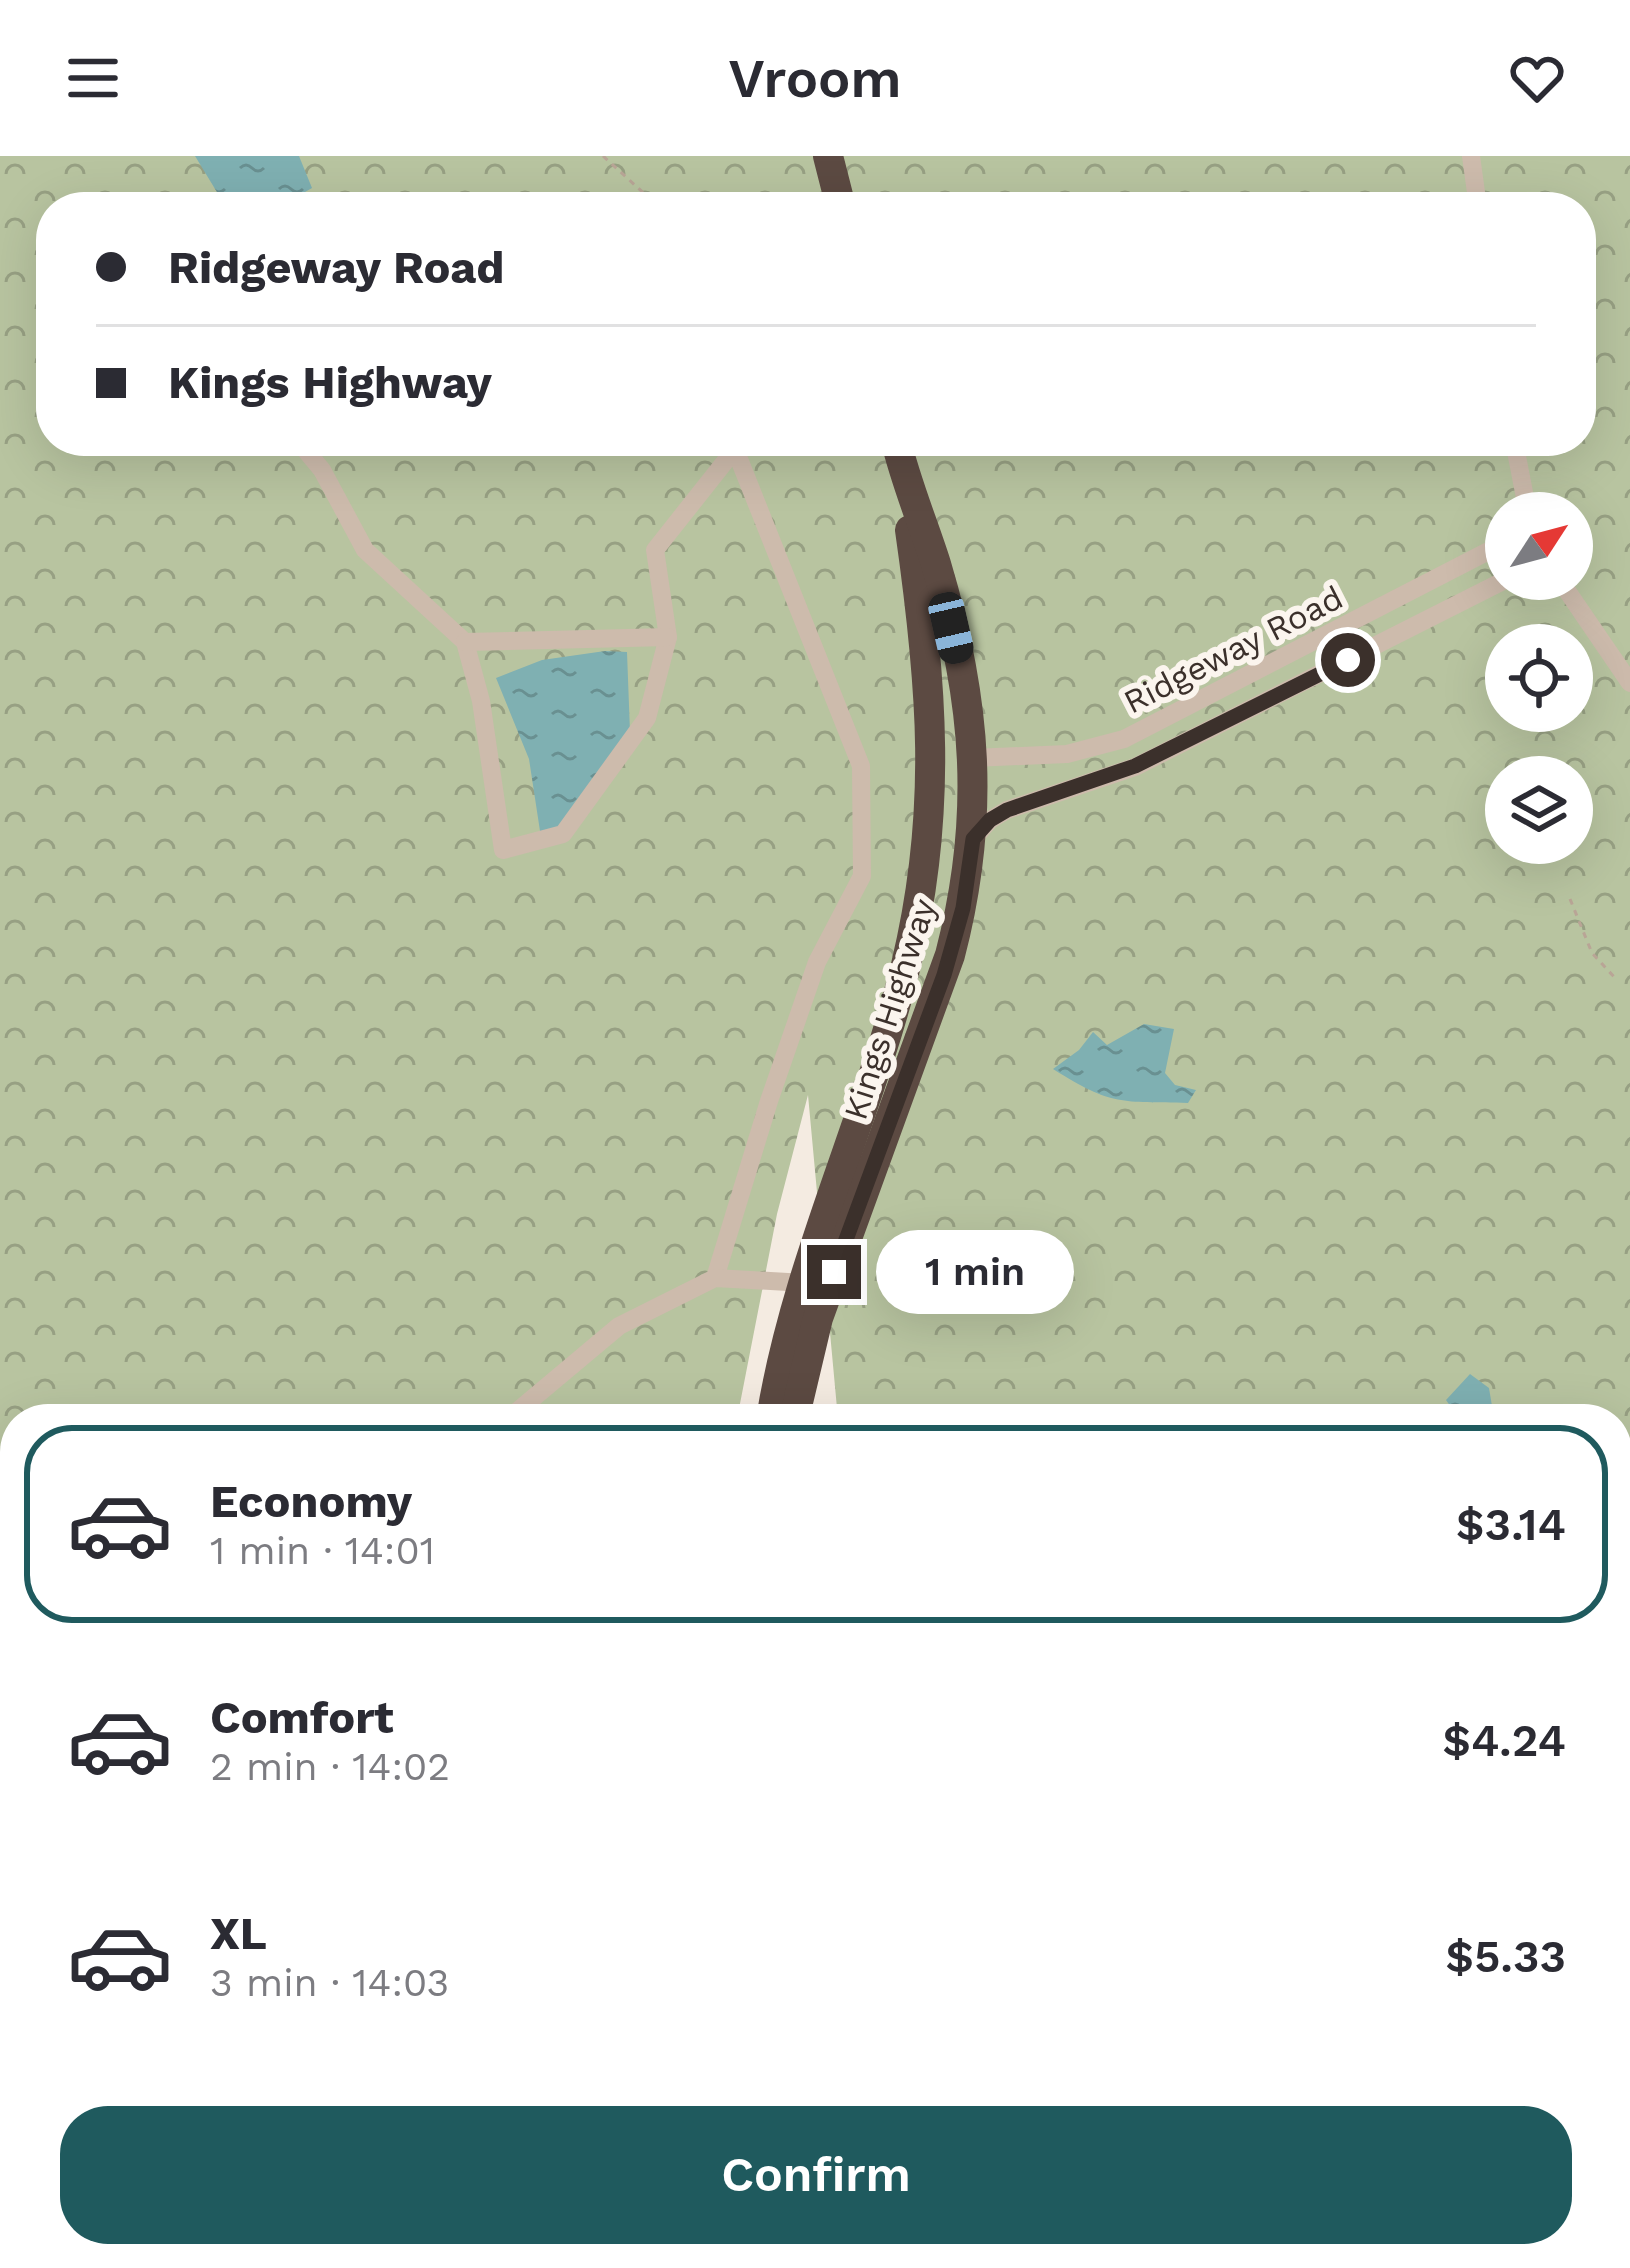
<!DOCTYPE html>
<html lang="en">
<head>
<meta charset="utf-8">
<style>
	:root { --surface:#fff; --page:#f2f2f3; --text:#2b2b33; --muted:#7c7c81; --line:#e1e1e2; --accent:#1f5a5e }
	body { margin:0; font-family:"Work Sans",sans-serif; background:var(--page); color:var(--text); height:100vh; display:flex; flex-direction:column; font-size:45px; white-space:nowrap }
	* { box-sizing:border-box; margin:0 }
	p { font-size:39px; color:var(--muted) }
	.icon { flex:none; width:66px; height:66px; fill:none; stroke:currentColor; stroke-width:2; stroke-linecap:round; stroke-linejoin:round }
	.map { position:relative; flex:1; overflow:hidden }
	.drawer { position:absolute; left:0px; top:1248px; width:1632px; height:864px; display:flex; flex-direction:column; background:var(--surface); border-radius:48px 48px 0 0; box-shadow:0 12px 48px #0002 }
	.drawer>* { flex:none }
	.banner { position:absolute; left:36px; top:36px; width:1560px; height:264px; border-radius:48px; box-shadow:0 12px 48px #0002; display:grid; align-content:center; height:264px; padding:0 60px; background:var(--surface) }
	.needle { width:78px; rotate:54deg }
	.fabs { position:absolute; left:1485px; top:336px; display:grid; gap:24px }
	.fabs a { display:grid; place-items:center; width:108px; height:108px; border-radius:50%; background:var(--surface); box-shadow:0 12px 48px #0002; font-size:60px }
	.end { position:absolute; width:54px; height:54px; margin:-27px; border:15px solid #3b302b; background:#fff; box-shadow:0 0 0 6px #fff }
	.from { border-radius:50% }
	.bubble { position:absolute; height:84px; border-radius:42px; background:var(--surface); box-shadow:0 12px 48px #0002; font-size:39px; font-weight:600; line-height:84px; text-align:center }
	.car { position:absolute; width:36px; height:72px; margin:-36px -18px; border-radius:15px; box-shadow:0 0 9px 3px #0007; background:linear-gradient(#222 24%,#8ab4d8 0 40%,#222 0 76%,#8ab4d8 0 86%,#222 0) }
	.banner b { display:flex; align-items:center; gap:42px; height:114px; font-size:45px }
	.banner b+b { border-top:3px solid var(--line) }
	.banner i { width:30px; height:30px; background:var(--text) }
	ul { padding:21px 0 0; list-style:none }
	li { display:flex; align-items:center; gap:36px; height:198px; margin:0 24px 18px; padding:0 36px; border:6px solid transparent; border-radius:48px }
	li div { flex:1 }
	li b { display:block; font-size:45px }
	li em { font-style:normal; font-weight:600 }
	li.selected { border-color:var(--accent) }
	li>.icon { width:108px; height:108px; stroke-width:1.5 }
	.button { display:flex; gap:24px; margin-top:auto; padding:24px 60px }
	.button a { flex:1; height:138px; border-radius:48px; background:var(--accent); color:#fff; font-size:48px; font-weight:600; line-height:138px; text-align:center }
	header { display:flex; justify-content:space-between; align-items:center; height:156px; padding:0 60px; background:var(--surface); font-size:54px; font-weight:600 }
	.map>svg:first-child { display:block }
</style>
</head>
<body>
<header><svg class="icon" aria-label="menu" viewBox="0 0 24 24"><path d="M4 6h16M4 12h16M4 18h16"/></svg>Vroom<svg class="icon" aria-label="heart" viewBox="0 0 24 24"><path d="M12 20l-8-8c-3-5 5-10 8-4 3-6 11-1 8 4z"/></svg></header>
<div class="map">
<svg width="1630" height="2112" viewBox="0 0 1630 2112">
	<defs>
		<pattern id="forest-crowns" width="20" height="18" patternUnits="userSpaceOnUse" patternTransform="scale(3)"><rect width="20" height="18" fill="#b8c4a0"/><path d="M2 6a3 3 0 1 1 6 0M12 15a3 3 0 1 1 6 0" fill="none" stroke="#97a083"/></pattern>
		<pattern id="water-ripples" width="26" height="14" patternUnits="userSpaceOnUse" patternTransform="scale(3)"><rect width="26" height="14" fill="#7fb0b2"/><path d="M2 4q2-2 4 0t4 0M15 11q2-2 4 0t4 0" fill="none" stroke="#699091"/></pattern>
	</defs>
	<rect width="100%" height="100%" fill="#f4ebe1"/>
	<path fill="url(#forest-crowns)" fill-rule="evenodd" d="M 0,0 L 1630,0 L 1630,1318 L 1617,1325 L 1617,1263 L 838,1263 L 808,939 L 777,1058 L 737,1263 L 15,1263 L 15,2097 L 936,2097 L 917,2112 L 0,2112 ZM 51,51 L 1581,51 L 1581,285 L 51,285 ZM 1506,357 L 1572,357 L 1572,423 L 1506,423 ZM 1506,489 L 1572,489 L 1572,555 L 1506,555 ZM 1506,621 L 1572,621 L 1572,687 L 1506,687 Z"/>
	<g fill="url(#water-ripples)">
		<polygon points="195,0 299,0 312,32 284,48 278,42 267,51 226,51"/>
		<polygon points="605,495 627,496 630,576 572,676 540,675 529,603 496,522 542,504"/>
		<path d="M 1144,868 L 1174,873 L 1165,917 L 1175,929 L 1196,934 L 1188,947 C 1121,945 1113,951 1053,913 L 1079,894 L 1093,876 L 1107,889 Z"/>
		<polygon points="1470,1218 1489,1232 1492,1250 1482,1258 1453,1254 1446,1244"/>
	</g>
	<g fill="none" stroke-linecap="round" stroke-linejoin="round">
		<g stroke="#7fb0b2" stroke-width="6">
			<polyline points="1630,1955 1620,1979 1630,2049"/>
			<polyline points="1628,2112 1630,2098"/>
		</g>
		<g stroke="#b9a596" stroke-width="3" stroke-dasharray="6 6" stroke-linecap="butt">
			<polyline points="603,0 659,51"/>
			<polyline points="1570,743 1592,797 1616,823"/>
			<polyline points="1617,1415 1630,1408"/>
			<polyline points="0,1418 15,1432"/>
			<polyline points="490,2112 521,2097"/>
			<polyline points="842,2112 861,2097"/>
		</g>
		<g stroke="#cdbbac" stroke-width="18">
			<polyline points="1471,0 1478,51"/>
			<polyline points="298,285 322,314 365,394 465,486 481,545 503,694 563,678 647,562 668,481 655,394 735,293 861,610 862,720 817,806 769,945 715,1122"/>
			<polyline points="1514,285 1528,357"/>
			<polyline points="1559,423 1630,527"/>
			<polyline points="465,486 668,481"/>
			<polyline points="973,602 1067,598 1124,583 1506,386"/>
			<polyline points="973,683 990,664 1007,654 1135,611 1507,423"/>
			<polyline points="508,1263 619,1170 715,1122 805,1127"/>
		</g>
		<g stroke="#5c4a42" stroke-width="30">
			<polyline points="828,0 841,51"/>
			<path d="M 771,1263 C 796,1107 868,962 906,809 C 943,655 932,528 910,374"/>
			<path d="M 794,1263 L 818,1162 L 950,799 C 986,661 977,545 936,408 C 923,367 906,327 896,285"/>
			<polyline points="1098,2097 1104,2112"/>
			<polyline points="1155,2097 1165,2112"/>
			<polyline points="1051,2112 1054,2097"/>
		</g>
	</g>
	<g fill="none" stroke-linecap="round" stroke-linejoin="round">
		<polyline stroke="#3b302b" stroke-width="15" points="834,1116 944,819 963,752 973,683 990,664 1007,654 1135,610 1348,504"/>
	</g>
	<g text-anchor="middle" stroke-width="12" stroke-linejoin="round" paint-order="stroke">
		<g font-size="33" fill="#3b302b" stroke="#fbf5ee">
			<text transform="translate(1233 493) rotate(-27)" y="12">Ridgeway Road</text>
			<text transform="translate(889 853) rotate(-72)" y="12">Kings Highway</text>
		</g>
	</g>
</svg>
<div class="fabs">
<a><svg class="needle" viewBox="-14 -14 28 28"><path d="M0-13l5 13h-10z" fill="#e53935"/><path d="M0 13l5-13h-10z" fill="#7c7c81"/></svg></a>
<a><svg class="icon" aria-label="locate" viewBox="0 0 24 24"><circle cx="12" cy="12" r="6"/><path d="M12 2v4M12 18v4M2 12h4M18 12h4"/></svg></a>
<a><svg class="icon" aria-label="layers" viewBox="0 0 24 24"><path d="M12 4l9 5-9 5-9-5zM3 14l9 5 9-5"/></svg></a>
</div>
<i class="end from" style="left:1348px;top:504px"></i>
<i class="end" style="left:834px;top:1116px"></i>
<div class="bubble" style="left:876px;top:1074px;width:198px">1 min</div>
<i class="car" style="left:951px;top:472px;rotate:167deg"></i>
<div class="banner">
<b><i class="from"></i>Ridgeway Road</b>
<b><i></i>Kings Highway</b>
</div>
<section class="drawer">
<ul>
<li class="selected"><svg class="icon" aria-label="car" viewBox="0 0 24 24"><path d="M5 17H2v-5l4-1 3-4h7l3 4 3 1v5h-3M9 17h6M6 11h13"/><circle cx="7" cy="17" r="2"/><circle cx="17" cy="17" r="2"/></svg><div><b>Economy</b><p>1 min · 14:01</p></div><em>$3.14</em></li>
<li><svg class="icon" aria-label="car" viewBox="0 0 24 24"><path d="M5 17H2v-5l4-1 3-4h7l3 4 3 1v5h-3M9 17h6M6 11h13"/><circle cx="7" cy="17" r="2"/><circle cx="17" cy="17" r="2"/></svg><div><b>Comfort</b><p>2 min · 14:02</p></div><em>$4.24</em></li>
<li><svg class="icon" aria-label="car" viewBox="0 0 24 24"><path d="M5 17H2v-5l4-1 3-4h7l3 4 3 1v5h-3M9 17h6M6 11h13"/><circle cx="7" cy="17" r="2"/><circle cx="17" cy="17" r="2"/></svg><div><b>XL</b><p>3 min · 14:03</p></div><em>$5.33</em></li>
</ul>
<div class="button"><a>Confirm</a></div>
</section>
</div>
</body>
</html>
